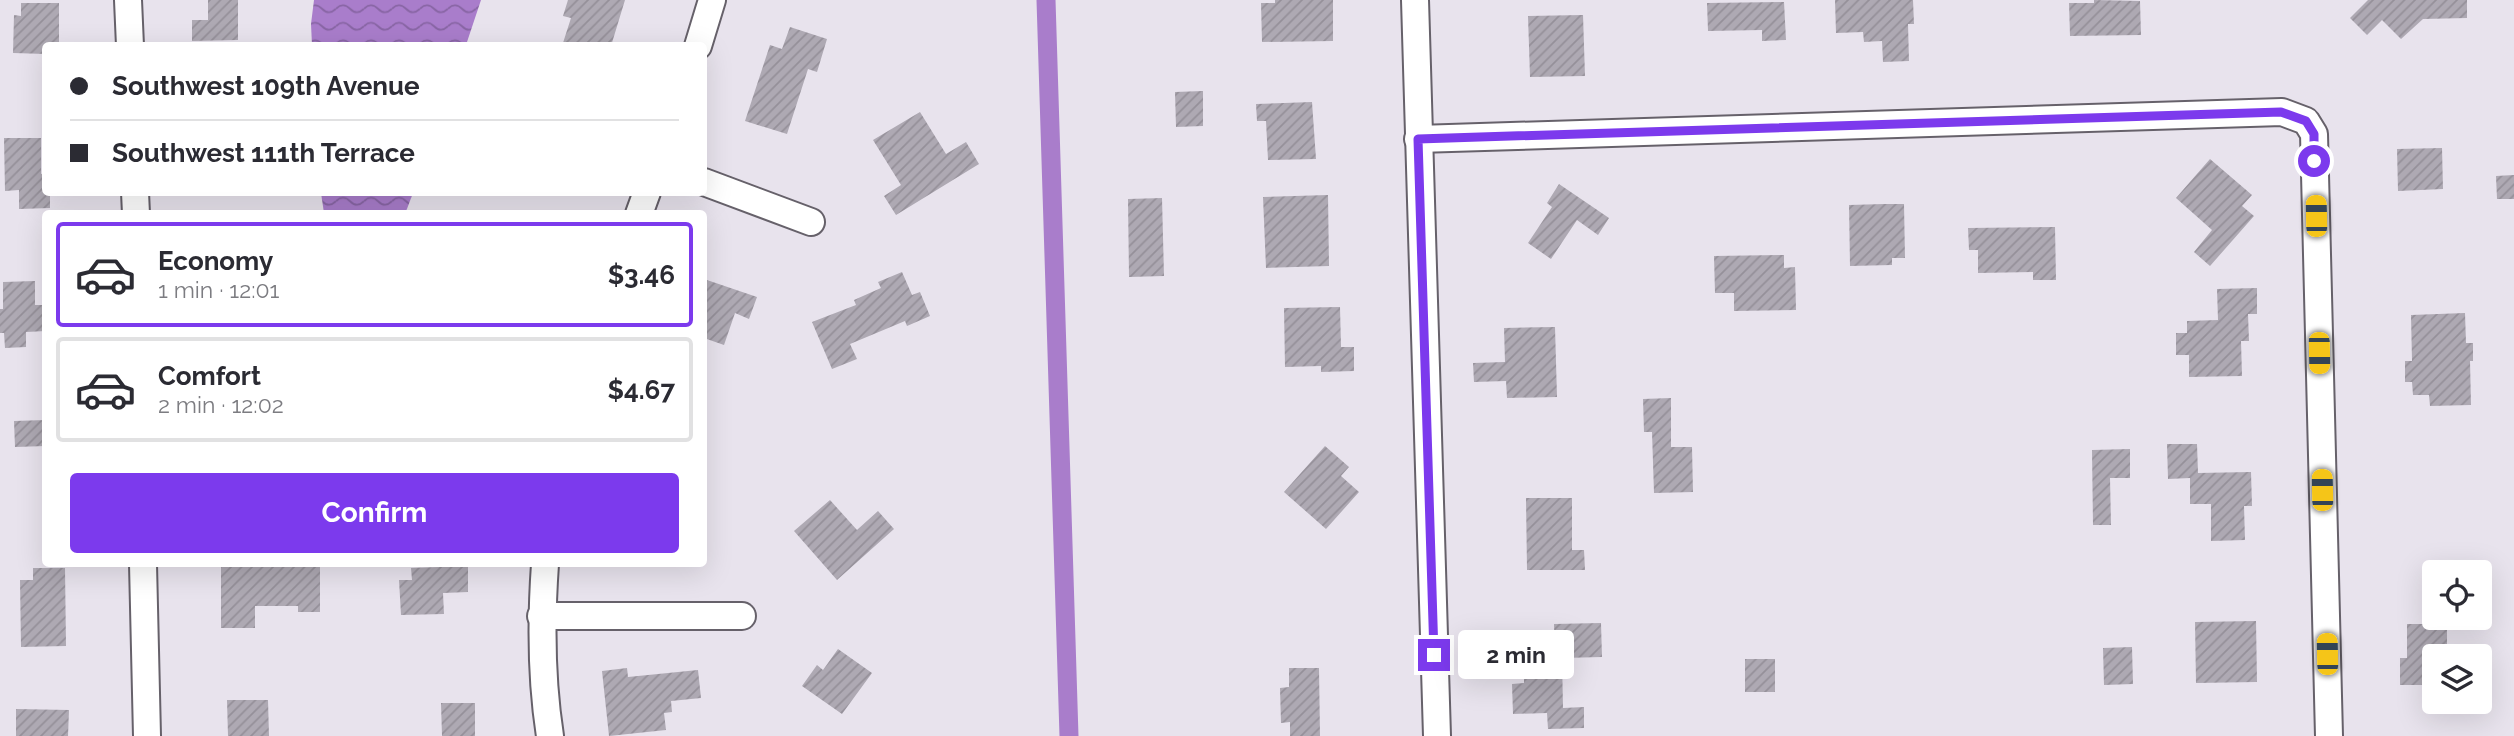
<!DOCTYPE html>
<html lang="en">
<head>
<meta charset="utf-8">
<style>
	:root { --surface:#fff; --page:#f7f7f7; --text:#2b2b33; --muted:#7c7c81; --line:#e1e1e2; --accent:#7c3aed }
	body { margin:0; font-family:Raleway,sans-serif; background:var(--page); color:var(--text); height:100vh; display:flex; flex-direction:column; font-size:26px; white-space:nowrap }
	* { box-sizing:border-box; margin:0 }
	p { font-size:23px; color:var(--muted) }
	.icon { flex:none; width:38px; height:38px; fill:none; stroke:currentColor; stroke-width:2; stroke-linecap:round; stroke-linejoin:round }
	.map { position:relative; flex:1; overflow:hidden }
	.drawer { position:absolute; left:42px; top:210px; width:665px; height:357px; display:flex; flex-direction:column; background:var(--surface); border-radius:7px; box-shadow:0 7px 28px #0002 }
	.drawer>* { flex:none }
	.top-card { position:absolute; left:42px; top:42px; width:665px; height:154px; border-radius:7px; box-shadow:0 7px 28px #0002; display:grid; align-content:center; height:154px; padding:0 28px; background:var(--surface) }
	.buttons { position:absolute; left:2422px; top:560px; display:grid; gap:14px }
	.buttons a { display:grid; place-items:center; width:70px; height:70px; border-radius:7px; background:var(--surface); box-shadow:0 7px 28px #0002; font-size:35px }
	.end { position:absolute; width:32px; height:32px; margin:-16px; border:9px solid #7c3aed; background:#fff; box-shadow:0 0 0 4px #fff }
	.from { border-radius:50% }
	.bubble { position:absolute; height:49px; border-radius:7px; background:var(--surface); box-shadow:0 7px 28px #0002; font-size:23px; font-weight:700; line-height:49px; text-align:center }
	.car { position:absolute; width:21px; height:42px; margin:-21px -10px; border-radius:9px; box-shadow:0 0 5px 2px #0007; background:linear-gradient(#f5c518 24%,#345 0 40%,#f5c518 0 76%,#345 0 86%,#f5c518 0) }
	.top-card b { display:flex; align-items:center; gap:24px; height:66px; font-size:26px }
	.top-card b+b { border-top:2px solid var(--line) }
	.top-card i { width:18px; height:18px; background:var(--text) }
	ul { padding:12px 0 0; list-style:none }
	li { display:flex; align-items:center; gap:21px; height:105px; margin:0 14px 10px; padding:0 14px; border:4px solid var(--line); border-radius:7px }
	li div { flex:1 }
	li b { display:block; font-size:26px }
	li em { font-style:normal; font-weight:700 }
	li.active { border-color:var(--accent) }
	li>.icon { width:63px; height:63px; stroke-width:1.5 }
	.action { display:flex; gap:14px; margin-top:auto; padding:14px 28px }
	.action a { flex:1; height:80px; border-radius:7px; background:var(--accent); color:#fff; font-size:28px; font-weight:700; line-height:80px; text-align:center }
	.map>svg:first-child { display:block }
</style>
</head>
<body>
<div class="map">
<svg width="2514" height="736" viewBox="0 0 2514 736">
	<defs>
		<pattern id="water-waves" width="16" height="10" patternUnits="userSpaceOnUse" patternTransform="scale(1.75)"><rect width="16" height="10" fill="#a97dcb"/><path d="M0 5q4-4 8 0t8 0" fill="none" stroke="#8865a4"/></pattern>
		<pattern id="building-hatch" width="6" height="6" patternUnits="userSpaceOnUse" patternTransform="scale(1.75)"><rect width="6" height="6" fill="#aea9b3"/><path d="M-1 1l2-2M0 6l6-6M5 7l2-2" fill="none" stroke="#959099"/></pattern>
	</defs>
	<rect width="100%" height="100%" fill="#e8e3ed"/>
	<g fill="url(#water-waves)">
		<polygon points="314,0 481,0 466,45 312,45 311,24"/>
		<polygon points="321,193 321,192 413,193 405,214 324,213"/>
	</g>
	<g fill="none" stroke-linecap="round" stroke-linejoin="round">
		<polyline stroke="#a97dcb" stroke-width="19" points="1046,0 1069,736"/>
	</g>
	<g fill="url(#building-hatch)">
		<polygon points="208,0 238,0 238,40 192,41 192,20 208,20"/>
		<polygon points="568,0 625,0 611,46 562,46 571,18 563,16"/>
		<polygon points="1275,0 1333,0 1333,41 1262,42 1261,3 1275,3"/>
		<polygon points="1835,0 1913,0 1914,24 1908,24 1909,61 1883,62 1882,41 1864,42 1863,32 1836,33"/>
		<polygon points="2094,0 2140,1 2141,35 2070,36 2069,3 2094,3"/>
		<polygon points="2368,0 2467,0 2467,18 2423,19 2401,39 2382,20 2367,35 2350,18"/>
		<polygon points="1784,2 1786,40 1762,41 1762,30 1708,31 1707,3"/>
		<polygon points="21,3 59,3 59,46 46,46 46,54 13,53 14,15 21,16"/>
		<polygon points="1583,15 1585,76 1530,77 1528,16"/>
		<polygon points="790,27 827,39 817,72 808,69 787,134 745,121 770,45 782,49"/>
		<polygon points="1203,91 1203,126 1176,127 1175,92"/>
		<polygon points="1312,102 1316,159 1268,160 1266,121 1257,121 1256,104"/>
		<polygon points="920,112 946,154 966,142 979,164 896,215 884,196 901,185 873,140"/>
		<polygon points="4,138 41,138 41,174 46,173 46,192 50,192 50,208 19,209 19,190 5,191"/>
		<polygon points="2442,148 2443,189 2398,191 2397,149"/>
		<polygon points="2210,159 2252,195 2242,206 2254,216 2210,266 2194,252 2212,230 2176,198"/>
		<polygon points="2514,175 2514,199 2497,199 2496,176"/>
		<polygon points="1559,184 1609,218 1598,235 1577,220 1551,259 1528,243 1552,207 1547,203"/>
		<polygon points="1328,195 1329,266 1266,268 1263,197"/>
		<polygon points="1162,198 1164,276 1129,277 1128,199"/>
		<polygon points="1884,204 1904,204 1905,258 1892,258 1892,265 1850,266 1849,205"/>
		<polygon points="2055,227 2056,280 2033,280 2033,272 1978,273 1978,250 1969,250 1968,228"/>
		<polygon points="1784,255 1784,268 1795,267 1796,310 1734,311 1734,293 1715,293 1714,256"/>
		<polygon points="902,272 912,295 920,292 930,316 907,326 905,321 850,344 857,359 832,369 812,322 856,305 854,300 881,288 878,282"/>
		<polygon points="704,279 757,297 749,319 735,313 724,345 704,338"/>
		<polygon points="35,281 35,305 46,305 46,331 26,332 26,347 5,348 4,333 0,333 0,309 3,309 3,282"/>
		<polygon points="2257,288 2257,314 2248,314 2249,341 2241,341 2242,376 2189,377 2189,355 2176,355 2176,333 2187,333 2187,321 2218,320 2217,289"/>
		<polygon points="1340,307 1341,347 1354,347 1354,371 1321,372 1321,366 1285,367 1284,308"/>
		<polygon points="2465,313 2466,343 2473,343 2473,361 2470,361 2471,405 2430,406 2429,395 2413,395 2412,382 2405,382 2405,361 2412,361 2411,315"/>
		<polygon points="1555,327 1557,397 1507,398 1506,381 1474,382 1473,363 1505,362 1504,328"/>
		<polygon points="1671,398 1671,447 1692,447 1693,492 1654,493 1652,432 1644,432 1643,399"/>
		<polygon points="46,420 46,446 15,447 14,421"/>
		<polygon points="2167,444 2197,444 2198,473 2251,472 2252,506 2244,506 2245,540 2211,541 2211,504 2190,504 2190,478 2168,479"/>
		<polygon points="1325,446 1349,467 1341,476 1359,492 1326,529 1284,492"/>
		<polygon points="2130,449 2130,478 2110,478 2111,525 2093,525 2092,450"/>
		<polygon points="1526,498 1572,498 1572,550 1584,550 1585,570 1527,570"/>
		<polygon points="830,500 857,530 878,511 894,529 837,580 794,531"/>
		<polygon points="320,566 320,612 298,612 298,606 255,606 255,628 221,628 221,567"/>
		<polygon points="468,566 468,592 443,593 444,614 401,615 399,580 412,580 411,568"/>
		<polygon points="33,568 65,568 66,646 21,647 20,580 33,580"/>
		<polygon points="2256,621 2257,682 2196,683 2195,622"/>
		<polygon points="1601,623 1602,657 1562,658 1563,708 1584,707 1584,728 1548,729 1547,713 1513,714 1512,684 1524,683 1524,657 1555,656 1554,624"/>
		<polygon points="2407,624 2447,624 2447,656 2434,656 2434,685 2400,685 2400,658 2407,658"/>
		<polygon points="2132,647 2133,684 2104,685 2103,648"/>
		<polygon points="838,649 872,673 842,714 802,686 817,665 823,670"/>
		<rect x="1745" y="659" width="30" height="33"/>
		<polygon points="627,668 628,677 698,670 701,698 671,701 672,712 664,713 666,730 609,736 602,671"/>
		<polygon points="1289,668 1319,668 1320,736 1290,736 1290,722 1281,723 1280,688 1289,687"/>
		<polygon points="227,700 268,700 269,736 228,736"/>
		<polygon points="441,703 475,703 475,736 442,736"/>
		<polygon points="16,709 69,710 68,736 16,736"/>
	</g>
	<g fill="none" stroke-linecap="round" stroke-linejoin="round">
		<g stroke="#66616a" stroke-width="30">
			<g id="minor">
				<polyline points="128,0 130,46"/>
				<polyline points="1415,0 1437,736"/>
				<polyline points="698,46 712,0"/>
				<polyline points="1418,139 2282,112 2306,121 2314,134 2329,736"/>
				<polyline points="704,182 811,222"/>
				<polyline points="135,192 136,214"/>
				<polyline points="639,214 647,192"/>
				<polyline points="143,564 147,736"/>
				<path d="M 545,564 C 541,621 541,679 550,736"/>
				<polyline points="541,616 742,616"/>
			</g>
		</g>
		<use href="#minor" stroke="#fff" stroke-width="26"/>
	</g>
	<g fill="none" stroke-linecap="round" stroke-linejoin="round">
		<polyline stroke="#7c3aed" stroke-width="9" points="1434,655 1418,139 2281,112 2306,121 2314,134 2314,161"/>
	</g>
</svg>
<div class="buttons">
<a><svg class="icon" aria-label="locate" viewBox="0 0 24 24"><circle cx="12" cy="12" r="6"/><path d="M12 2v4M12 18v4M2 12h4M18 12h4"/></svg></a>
<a><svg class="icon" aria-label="layers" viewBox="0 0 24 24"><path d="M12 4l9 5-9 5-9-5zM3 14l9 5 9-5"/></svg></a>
</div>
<i class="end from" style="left:2314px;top:161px"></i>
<i class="end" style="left:1434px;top:655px"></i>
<div class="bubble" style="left:1458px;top:630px;width:116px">2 min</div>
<i class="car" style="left:2316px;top:216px;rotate:359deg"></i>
<i class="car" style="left:2319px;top:353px;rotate:179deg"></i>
<i class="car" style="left:2322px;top:490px;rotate:359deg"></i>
<i class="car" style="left:2327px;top:654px;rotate:359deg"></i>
<div class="top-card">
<b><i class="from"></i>Southwest 109th Avenue</b>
<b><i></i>Southwest 111th Terrace</b>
</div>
<section class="drawer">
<ul>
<li class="active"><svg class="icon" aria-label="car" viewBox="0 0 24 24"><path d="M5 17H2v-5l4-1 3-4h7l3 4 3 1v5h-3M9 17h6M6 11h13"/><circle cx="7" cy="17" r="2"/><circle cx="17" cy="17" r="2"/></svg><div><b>Economy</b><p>1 min · 12:01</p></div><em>$3.46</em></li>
<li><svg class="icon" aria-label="car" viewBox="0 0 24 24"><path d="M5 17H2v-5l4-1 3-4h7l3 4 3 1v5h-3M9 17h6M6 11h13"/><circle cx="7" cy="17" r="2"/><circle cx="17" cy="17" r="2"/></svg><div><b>Comfort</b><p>2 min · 12:02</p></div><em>$4.67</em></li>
</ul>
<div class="action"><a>Confirm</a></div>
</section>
</div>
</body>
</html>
